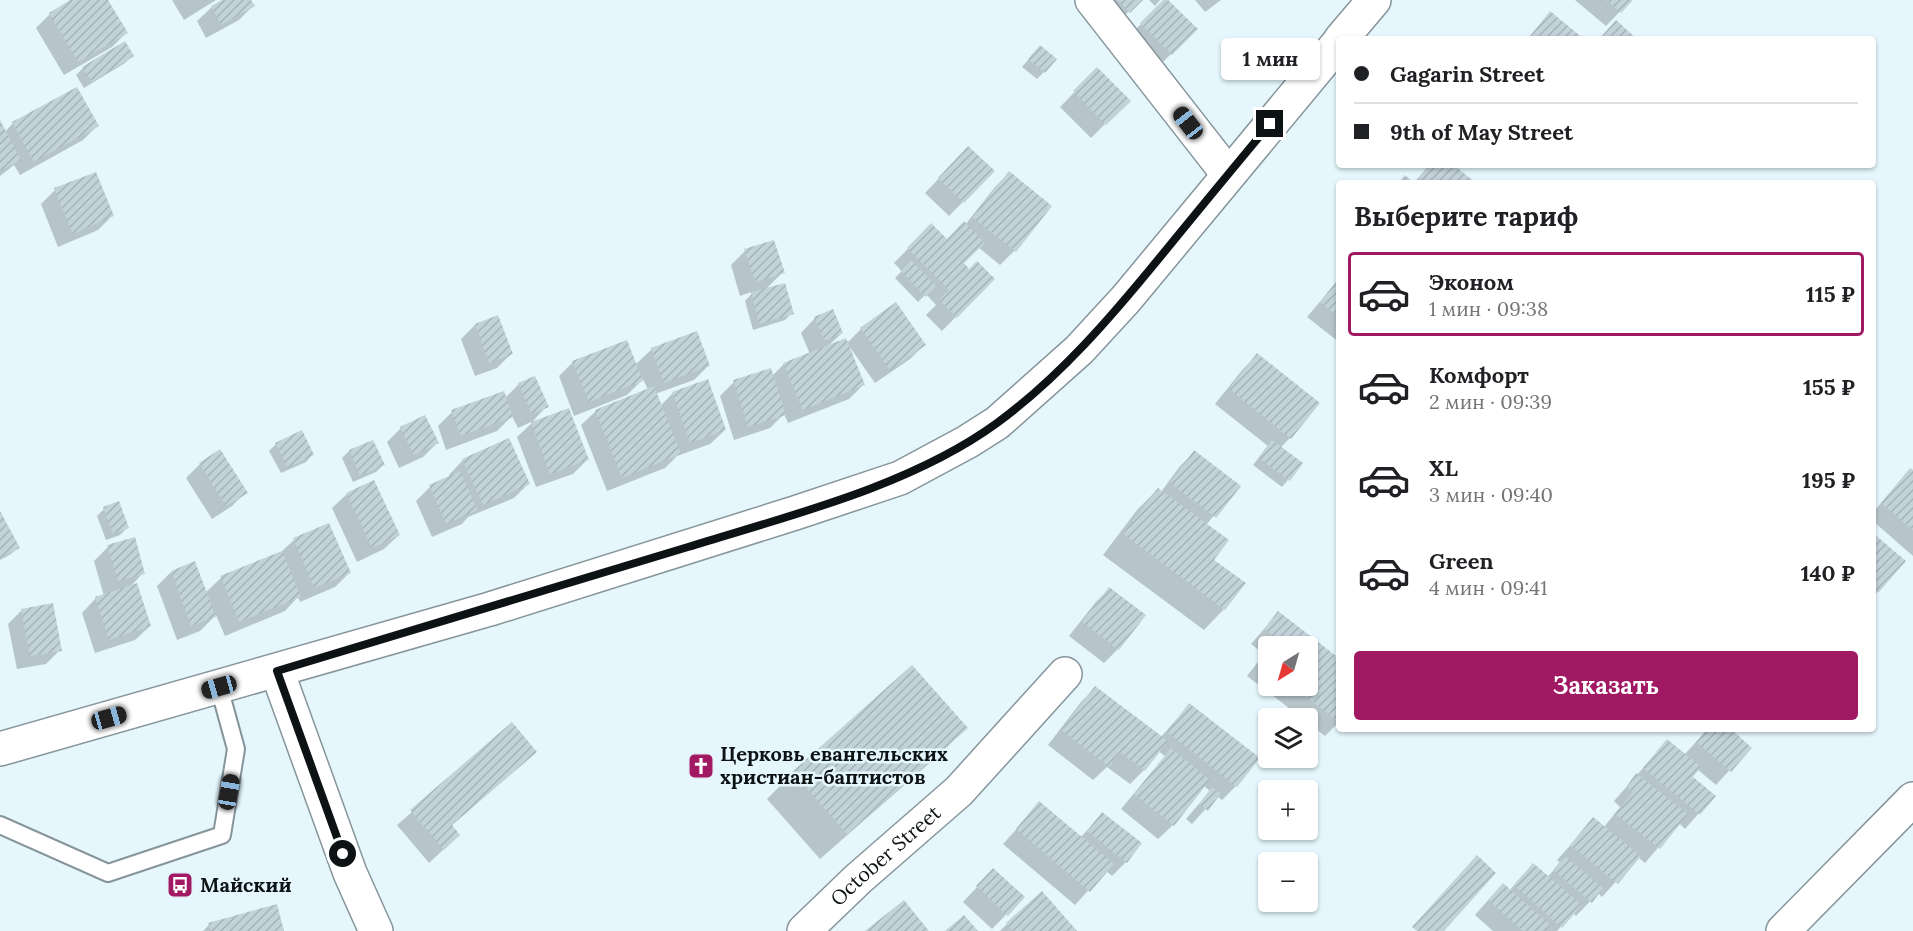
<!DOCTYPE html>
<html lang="ru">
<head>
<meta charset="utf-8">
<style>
	:root { --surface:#fff; --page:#f2f2f2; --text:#202124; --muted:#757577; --line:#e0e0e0; --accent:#a21963 }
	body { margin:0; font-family:Lora,serif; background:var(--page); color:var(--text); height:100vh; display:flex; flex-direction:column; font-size:22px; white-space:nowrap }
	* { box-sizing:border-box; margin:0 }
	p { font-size:20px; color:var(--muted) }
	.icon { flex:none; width:33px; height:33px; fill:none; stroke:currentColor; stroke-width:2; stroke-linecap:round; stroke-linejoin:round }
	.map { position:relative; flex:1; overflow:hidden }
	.side { position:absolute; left:1336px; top:180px; width:540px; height:552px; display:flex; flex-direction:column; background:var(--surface); border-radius:6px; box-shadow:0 2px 4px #0004 }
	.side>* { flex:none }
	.top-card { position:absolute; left:1336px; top:36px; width:540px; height:132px; border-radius:6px; box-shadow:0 2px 4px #0004; display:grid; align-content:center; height:132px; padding:0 18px; background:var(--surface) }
	.needle { width:39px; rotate:217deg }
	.buttons { position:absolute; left:1258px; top:636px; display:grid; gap:12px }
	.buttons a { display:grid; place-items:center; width:60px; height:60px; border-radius:6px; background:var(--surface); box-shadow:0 2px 4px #0004; font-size:30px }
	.end { position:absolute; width:27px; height:27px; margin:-14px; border:8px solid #0d1315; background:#fff; box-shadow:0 0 0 3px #fff }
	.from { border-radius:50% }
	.bubble { position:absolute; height:42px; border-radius:6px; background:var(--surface); box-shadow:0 2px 4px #0004; font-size:20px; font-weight:700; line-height:42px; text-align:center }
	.car { position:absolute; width:18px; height:36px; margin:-18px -9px; border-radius:8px; box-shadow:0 0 4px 2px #0007; background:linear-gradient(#222 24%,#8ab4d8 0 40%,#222 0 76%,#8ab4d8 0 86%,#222 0) }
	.top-card b { display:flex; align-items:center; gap:21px; height:57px; font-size:22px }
	.top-card b+b { border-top:2px solid var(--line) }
	.top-card i { width:15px; height:15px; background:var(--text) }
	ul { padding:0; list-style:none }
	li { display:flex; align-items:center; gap:18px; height:84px; margin:0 12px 9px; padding:0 6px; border:3px solid transparent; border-radius:6px }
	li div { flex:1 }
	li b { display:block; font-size:22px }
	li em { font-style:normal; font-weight:700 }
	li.active { border-color:var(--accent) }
	li>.icon { width:54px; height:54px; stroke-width:1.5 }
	h2 { padding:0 18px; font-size:27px; line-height:72px }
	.primary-button { display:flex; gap:12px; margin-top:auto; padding:12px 18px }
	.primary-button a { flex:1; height:69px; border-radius:6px; background:var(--accent); color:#fff; font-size:24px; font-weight:700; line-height:69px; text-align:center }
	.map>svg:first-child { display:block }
</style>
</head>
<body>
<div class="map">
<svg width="1913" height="931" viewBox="0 0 1913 931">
	<defs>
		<pattern id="building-hatch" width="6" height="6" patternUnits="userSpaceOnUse" patternTransform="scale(1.5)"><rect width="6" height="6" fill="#c2d2d9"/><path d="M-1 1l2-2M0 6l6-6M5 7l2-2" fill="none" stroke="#a6b3b9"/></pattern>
	</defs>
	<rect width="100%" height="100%" fill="#e5f6fd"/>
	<g fill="#0003" fill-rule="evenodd">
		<polygon points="73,0 106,0 126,33 112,47 64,75 36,28 50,14"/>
		<polygon points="172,0 216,0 184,20"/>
		<polygon points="225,0 250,0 253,6 239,20 206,38 197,21 212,7"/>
		<polygon points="1105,0 1141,0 1122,18"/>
		<polygon points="1149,0 1160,0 1155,6"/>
		<polygon points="1165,0 1196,29 1157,68 1127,38"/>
		<polygon points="1195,0 1221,0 1205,12"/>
		<polygon points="1575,0 1631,0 1606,26"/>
		<polygon points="1550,13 1581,39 1527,39"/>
		<polygon points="1033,54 1044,72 1037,79 1022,67"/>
		<polygon points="132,56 125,63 84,88 76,75 83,68"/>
		<polygon points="1097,69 1128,101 1091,138 1060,107"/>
		<polygon points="0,123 5,132 13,123 97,126 83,140 20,175 14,165 0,176"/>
		<polygon points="968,148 993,171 949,216 925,193"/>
		<polygon points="1429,165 1452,165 1474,183 1414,183"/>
		<polygon points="1009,173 1015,250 1000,265 978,247 962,263 969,271 993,279 942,331 926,315 936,305 926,294 918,302 895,278 902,271 894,263 931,225 947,241 965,225 995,187"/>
		<polygon points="55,190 112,216 98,230 58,247 41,204"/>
		<polygon points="745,251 783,272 765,290 792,313 785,320 753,330 745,301 754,291 740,296 731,265"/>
		<polygon points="1340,278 1340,343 1307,317"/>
		<polygon points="497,317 511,354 497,368 475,376 461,339 475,325"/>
		<polygon points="815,318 842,333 827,347 847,343 861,329 924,345 910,359 875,383 849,346 863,385 849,399 788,423 784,414 770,428 734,440 720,396 734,382 772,376 784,364 810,354 801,333"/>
		<polygon points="652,349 708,366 694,380 655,394 660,406 673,393 725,430 710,444 677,456 665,468 607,491 581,425 596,411 648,390 643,379 627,395 574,416 559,376 573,362 635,365"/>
		<polygon points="1257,355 1290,438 1280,448 1301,464 1282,487 1253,465 1268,446 1215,404 1243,369"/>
		<polygon points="519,384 547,406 533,421 518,428 512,416 497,431 446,450 438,426 452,412 505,398"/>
		<polygon points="532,423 587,460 573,474 536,487 517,437"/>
		<polygon points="401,428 437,443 423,457 399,468 387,442"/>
		<polygon points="372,442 383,465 376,472 353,482 342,458 349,451"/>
		<polygon points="276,444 312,455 306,462 281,473 269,451"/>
		<polygon points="220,451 246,492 232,506 212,519 186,478 200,464"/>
		<polygon points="1195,452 1239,486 1206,525 1212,560 1224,609 1204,630 1103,555 1137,510 1158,489 1161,492 1180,466"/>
		<polygon points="463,460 528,484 514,498 468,517 462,524 432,537 416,501 430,487 450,478 449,475"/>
		<polygon points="1910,470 1913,472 1913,556 1874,522 1874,511"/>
		<polygon points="347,494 399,535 384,549 357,562 332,508"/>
		<polygon points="118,503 127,528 120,535 106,540 97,516 104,509"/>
		<polygon points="0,514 18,548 11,554 0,560"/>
		<polygon points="328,525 349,573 335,587 300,602 298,597 285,611 225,636 216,615 200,631 177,640 157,586 171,572 205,593 221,578 280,553 294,540"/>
		<polygon points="1874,536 1904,561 1874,596"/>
		<polygon points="108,547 143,573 130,587 150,626 135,640 95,653 82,613 96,598 104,596 94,561"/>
		<polygon points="1109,589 1118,649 1104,663 1069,636 1095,603"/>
		<polygon points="22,610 60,650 46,664 17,669 8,624"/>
		<path d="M 1278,613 L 1340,661 L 1340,721 L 1325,736 L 1308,723 L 1308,718 L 1302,718 L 1247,676 L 1264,654 L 1251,644 ZM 1269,646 L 1308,646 L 1308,686 L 1269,686 Z"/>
		<polygon points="912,667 966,728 940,754 820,859 767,799 793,773"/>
		<polygon points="1095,688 1161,737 1189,705 1236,786 1222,800 1217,796 1192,824 1186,819 1210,791 1204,786 1173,825 1158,839 1121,809 1165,756 1158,751 1144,770 1130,784 1107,767 1093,780 1048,745 1081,702"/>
		<polygon points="512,725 535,752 451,826 444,849 429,863 397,825"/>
		<polygon points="1708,729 1728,729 1750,748 1716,785 1697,769 1691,777 1714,796 1685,829 1679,823 1645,863 1638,857 1602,897 1598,893 1576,916 1573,913 1557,931 1493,931 1475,915 1489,899 1510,890 1519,879 1547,877 1561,863 1557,860 1594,819 1604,827 1620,807 1614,801 1667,741 1684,755"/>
		<polygon points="1040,803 1081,837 1102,814 1126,862 1112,876 1106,871 1075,905 1003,844"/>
		<polygon points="979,885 1023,897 992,929 963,902"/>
		<polygon points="1042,893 1075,931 1000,931 1007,924"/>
		<polygon points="209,925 283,931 203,931"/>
	</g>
	<g fill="url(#building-hatch)">
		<polygon points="70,0 108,0 128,33 78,62 49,13"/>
		<polygon points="222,0 251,0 255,6 221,25 211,6"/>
		<polygon points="1118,0 1143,0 1130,13"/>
		<polygon points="1163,0 1168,0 1198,29 1172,55 1140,23"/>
		<polygon points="1606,0 1633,0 1621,13"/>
		<polygon points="1550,11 1584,39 1528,39"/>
		<polygon points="1616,20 1637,39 1599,39"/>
		<polygon points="125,41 134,56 92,82 82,67"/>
		<polygon points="1040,45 1057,59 1045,73 1028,59"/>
		<polygon points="1097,67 1131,101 1106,125 1073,91"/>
		<polygon points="77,87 99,126 34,162 12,122"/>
		<polygon points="0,120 21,160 0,171"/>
		<polygon points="968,146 995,171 964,203 938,178"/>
		<polygon points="1429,165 1454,165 1476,183 1425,183 1419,178"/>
		<polygon points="1009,171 1052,206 1016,252 972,217"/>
		<polygon points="96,172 114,216 73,234 54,188"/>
		<polygon points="1405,175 1414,183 1398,183"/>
		<polygon points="964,221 985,243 964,263 969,269 977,261 995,279 957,318 939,300 949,290 907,248 931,223 947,239"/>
		<polygon points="774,240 785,273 755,282 744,249"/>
		<polygon points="911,260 936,286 926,297 900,270"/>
		<polygon points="1340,277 1340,318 1320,302"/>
		<polygon points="785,283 794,314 759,324 751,292"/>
		<polygon points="896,302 926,345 890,370 860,328"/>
		<polygon points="833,309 843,333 825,341 814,317"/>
		<polygon points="498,315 513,354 489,363 475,324"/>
		<polygon points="697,331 710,366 664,383 651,348"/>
		<polygon points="846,338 865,385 803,410 783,363"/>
		<polygon points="627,340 643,381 589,402 572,361"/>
		<polygon points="1257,353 1320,403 1291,439 1229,389"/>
		<polygon points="771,368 786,415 748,427 733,380"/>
		<polygon points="535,376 549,407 532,414 518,383"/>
		<polygon points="708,379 726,430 690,443 672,392"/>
		<polygon points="654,386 681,454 622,478 595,410"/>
		<polygon points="504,391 513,417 461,436 451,410"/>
		<polygon points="569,408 589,460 550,474 531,422"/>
		<polygon points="425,415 439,443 414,455 400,427"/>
		<polygon points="302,430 314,455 288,468 275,443"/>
		<polygon points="509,438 530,484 483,505 462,459"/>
		<polygon points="373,440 385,465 360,476 349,450"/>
		<polygon points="1272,440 1303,463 1290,481 1258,458"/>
		<polygon points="220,449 248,493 226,506 199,463"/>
		<polygon points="1194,450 1241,486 1216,518 1170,483"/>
		<polygon points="1910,468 1913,470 1913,530 1881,503"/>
		<polygon points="460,471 478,510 446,524 429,485"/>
		<polygon points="374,480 400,535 372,548 346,493"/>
		<polygon points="1158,488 1229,540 1214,560 1246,583 1225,610 1123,534"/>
		<polygon points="119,501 129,528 113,534 103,507"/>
		<polygon points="0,511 20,548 0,558"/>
		<polygon points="329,523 351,573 314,588 293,538"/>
		<polygon points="1874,534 1906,561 1879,592 1874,587"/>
		<polygon points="135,537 145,574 118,581 107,545"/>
		<polygon points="282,551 301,597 239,622 220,576"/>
		<polygon points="195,561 216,617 191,626 171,571"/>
		<polygon points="137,583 151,626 109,640 95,597"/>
		<polygon points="1109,587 1146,615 1119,650 1082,622"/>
		<polygon points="53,603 62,651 30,656 21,609"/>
		<polygon points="1278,611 1340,659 1340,723 1292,686 1308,686 1308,646 1271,646 1277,639 1264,629"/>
		<polygon points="1269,650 1269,667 1260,661"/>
		<polygon points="912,665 968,728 847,834 792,772"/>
		<polygon points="1095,686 1168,741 1145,771 1120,752 1109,767 1061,730"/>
		<polygon points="1189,703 1260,758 1237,787 1167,732"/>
		<polygon points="512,722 537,752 452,825 460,835 444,850 410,810"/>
		<polygon points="1707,729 1731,729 1752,748 1731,772 1696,742"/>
		<polygon points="1667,739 1701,767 1693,777 1716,796 1700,815 1643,768"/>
		<polygon points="1171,748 1210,780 1174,826 1134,794"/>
		<polygon points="1636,773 1688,814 1660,849 1615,814 1633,792 1627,786"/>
		<polygon points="1212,787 1221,793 1208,811 1199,804"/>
		<polygon points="1039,801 1114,864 1090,892 1016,829"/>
		<polygon points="1102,812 1142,843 1127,863 1087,831"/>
		<polygon points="1593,817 1641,856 1618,884 1570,845"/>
		<polygon points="1477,855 1496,873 1444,931 1417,931 1412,927"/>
		<polygon points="1565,856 1603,888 1592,903 1553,870"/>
		<polygon points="1533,863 1582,905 1562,928 1514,885"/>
		<polygon points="993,868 1025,897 1008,916 976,886"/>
		<polygon points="1503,883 1550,925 1545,931 1523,931 1488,900"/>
		<polygon points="1042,891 1077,931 1013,931 1006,923"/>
		<polygon points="904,900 929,931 865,931"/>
		<polygon points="277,904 284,931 211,931 208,923"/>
		<polygon points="964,915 978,931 945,931"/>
	</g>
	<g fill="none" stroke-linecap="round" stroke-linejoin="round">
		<g stroke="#86959b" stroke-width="20">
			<polyline id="lane" points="0,825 108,873 222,835 236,749 219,687"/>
		</g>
		<g stroke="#86959b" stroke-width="36">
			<g id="street">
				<polyline points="1092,0 1228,174"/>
				<polyline points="277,671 350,873 376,931"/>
				<path id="s1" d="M 804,931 L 858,879 L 959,791 L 1065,674"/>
				<polyline points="1783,931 1913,799"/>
			</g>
		</g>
		<g stroke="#86959b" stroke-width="36">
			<g id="secondary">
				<polyline points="1341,39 1374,0"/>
				<polyline points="0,749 490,609 795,513 900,478 967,442 997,423 1079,350 1126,299 1340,41"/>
			</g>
		</g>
		<use href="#lane" stroke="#fff" stroke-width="16"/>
		<use href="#street" stroke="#fff" stroke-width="33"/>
		<use href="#secondary" stroke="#fff" stroke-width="33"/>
	</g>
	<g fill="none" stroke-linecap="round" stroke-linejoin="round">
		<path stroke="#0d1315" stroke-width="8" d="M 343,854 L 277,671 C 414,631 551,589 688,547 C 788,516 911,486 997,423 C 1060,377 1112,316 1161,256 C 1197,212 1233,168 1270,124"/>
	</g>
	<defs>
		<g id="church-square" transform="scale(1.35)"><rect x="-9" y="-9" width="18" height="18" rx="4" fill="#a21963" stroke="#e5f6fd"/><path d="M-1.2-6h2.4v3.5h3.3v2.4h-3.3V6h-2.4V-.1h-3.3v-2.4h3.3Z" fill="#fff"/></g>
		<g id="bus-square" transform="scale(1.35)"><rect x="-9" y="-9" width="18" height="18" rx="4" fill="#a21963" stroke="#e5f6fd"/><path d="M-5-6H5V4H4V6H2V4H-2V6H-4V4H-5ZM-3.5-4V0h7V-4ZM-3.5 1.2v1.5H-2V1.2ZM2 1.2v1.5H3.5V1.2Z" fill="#fff"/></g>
	</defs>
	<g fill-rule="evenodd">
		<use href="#church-square" x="701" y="766"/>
		<use href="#bus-square" x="180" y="885"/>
	</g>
	<g text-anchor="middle" stroke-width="5" stroke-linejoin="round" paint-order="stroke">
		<g font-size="20" font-weight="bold" fill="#0d1315" stroke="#e5f6fd" text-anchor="start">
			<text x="720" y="761">Церковь евангельских<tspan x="720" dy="23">христиан-баптистов</tspan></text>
			<text x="200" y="892">Майский</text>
		</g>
		<g font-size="20" fill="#0d1315" stroke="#e5f6fd">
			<text dy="7" stroke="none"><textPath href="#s1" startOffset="111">October Street</textPath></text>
		</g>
	</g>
</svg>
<div class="buttons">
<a><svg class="needle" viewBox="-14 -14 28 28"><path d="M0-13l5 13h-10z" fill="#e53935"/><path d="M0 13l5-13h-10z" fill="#757577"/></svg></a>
<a><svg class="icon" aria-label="layers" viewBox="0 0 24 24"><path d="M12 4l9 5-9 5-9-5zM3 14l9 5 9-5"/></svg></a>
<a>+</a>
<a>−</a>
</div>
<i class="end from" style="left:343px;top:854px"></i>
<i class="end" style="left:1270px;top:124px"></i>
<div class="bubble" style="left:1221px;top:38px;width:99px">1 мин</div>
<i class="car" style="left:1188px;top:123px;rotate:322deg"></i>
<i class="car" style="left:219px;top:687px;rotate:254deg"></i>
<i class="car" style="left:109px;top:718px;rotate:74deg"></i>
<i class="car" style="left:229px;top:792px;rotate:10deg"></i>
<div class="top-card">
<b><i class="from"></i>Gagarin Street</b>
<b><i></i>9th of May Street</b>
</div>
<section class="side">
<h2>Выберите тариф</h2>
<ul>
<li class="active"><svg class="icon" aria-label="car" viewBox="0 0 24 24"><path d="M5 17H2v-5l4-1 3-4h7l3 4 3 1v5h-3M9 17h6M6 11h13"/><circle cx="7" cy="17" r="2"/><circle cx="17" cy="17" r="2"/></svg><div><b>Эконом</b><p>1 мин · 09:38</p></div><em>115 ₽</em></li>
<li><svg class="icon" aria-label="car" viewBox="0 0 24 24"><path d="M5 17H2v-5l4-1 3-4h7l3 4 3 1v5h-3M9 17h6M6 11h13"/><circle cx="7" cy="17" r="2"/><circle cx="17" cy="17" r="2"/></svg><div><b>Комфорт</b><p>2 мин · 09:39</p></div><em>155 ₽</em></li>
<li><svg class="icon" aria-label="car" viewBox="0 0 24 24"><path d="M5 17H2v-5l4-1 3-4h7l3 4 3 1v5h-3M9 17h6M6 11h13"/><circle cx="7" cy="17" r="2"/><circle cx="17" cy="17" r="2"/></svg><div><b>XL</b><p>3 мин · 09:40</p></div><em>195 ₽</em></li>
<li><svg class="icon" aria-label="car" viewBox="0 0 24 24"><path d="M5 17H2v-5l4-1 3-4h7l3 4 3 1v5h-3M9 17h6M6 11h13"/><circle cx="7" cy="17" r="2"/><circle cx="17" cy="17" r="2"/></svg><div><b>Green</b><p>4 мин · 09:41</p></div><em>140 ₽</em></li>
</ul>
<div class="primary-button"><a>Заказать</a></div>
</section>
</div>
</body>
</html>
